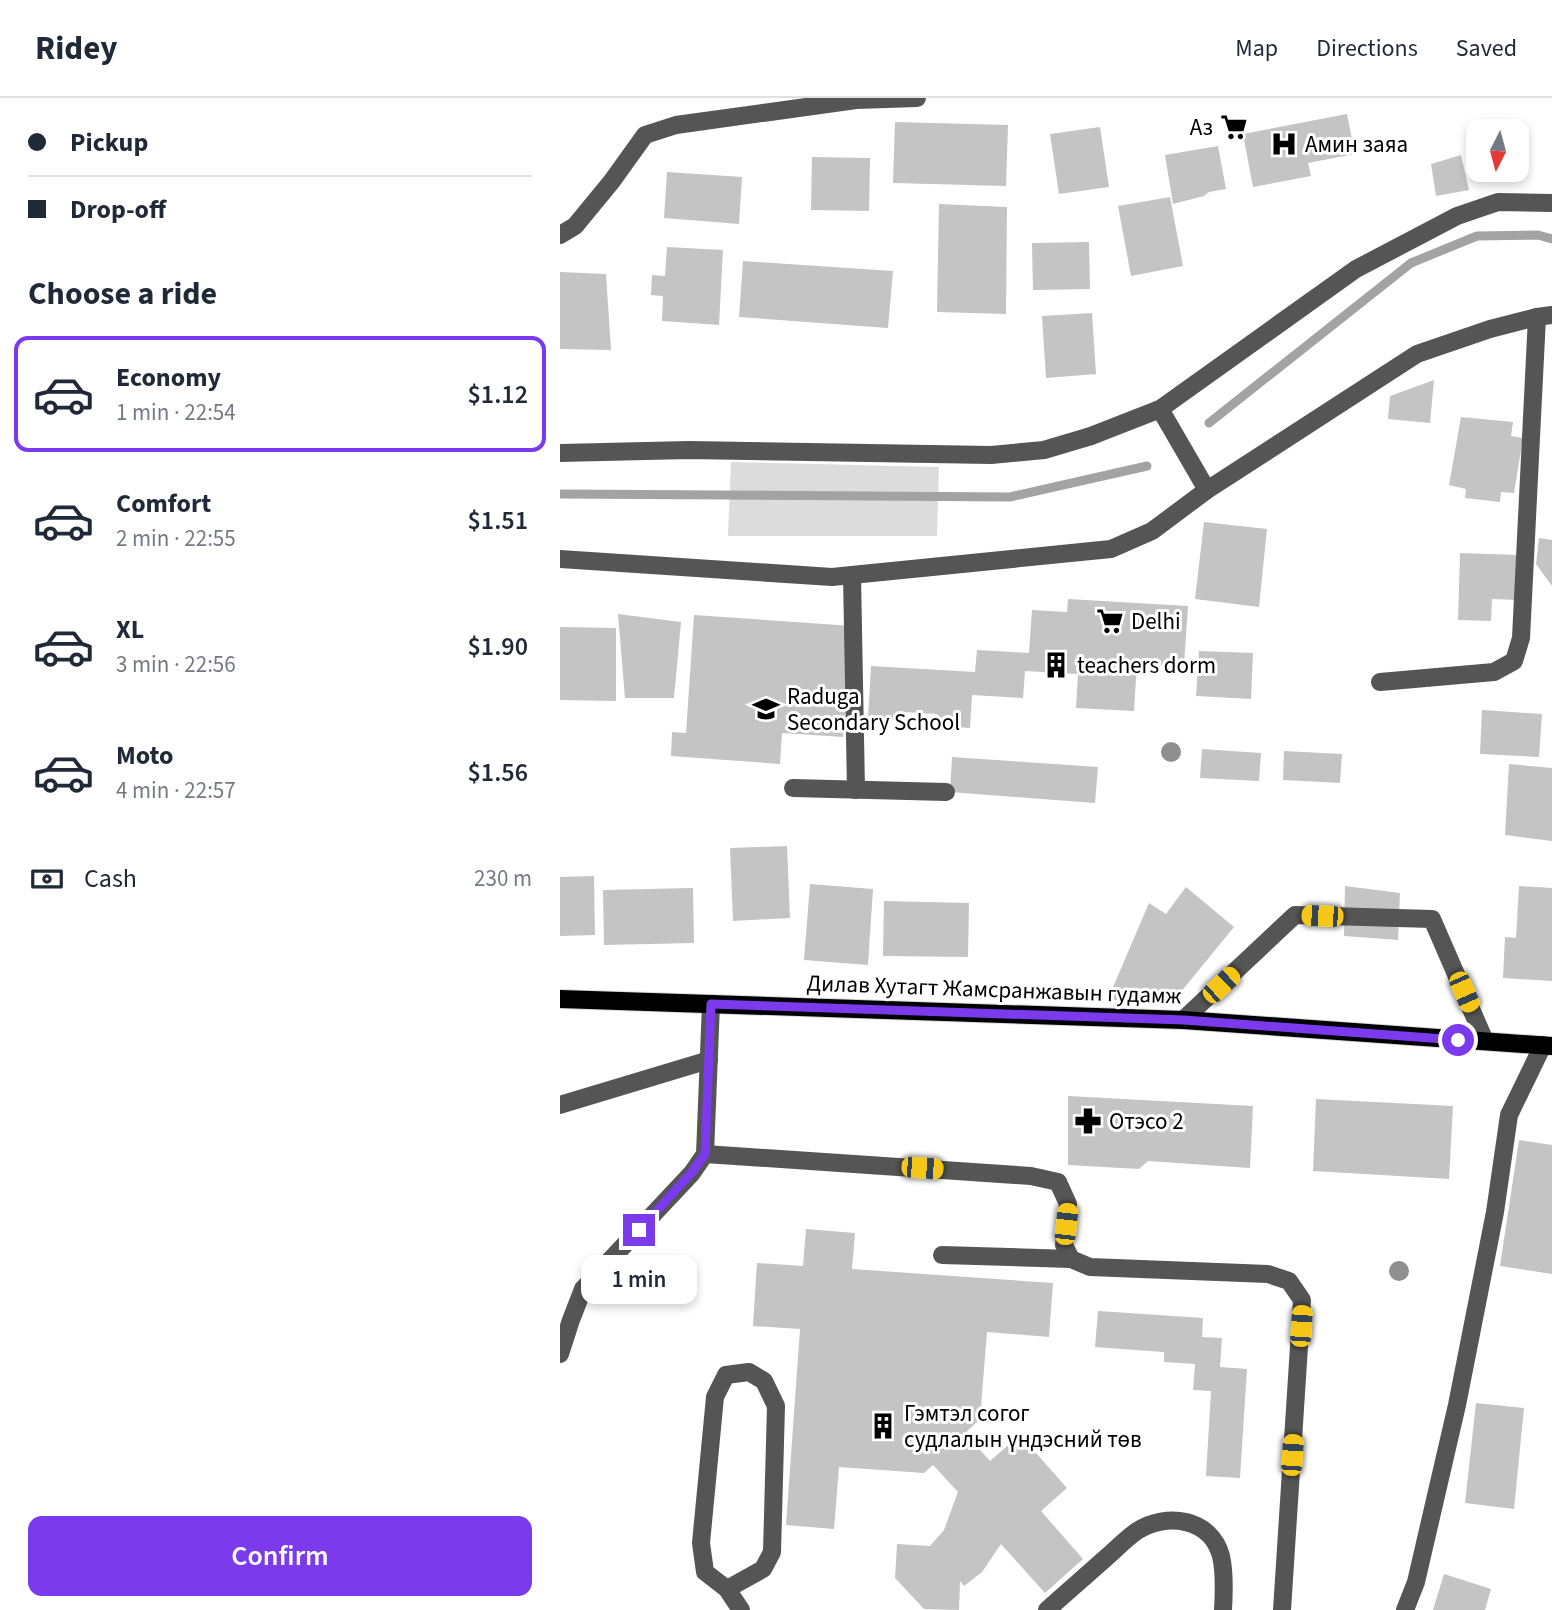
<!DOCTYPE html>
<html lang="en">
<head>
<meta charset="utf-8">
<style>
	:root { --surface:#fff; --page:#f6f6f7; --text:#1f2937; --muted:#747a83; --line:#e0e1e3; --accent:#7c3aed }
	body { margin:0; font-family:"Source Sans 3",sans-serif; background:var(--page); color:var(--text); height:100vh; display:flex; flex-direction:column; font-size:26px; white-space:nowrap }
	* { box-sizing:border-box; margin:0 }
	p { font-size:23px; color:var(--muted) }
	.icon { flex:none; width:38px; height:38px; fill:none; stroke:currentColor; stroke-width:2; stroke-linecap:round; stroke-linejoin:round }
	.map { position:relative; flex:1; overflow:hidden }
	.sheet { display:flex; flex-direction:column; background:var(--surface); width:560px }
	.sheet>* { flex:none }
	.guide { display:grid; align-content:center; height:154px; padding:0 28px; background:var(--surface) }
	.needle { width:46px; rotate:186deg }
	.tools { position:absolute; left:906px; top:21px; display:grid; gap:14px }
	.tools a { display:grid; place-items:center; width:63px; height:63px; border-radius:14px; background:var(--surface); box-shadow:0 4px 10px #0003; font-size:35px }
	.end { position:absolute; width:32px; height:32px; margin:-16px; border:9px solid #7c3aed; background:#fff; box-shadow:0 0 0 4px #fff }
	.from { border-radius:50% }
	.bubble { position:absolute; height:49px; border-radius:14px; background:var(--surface); box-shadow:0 4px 10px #0003; font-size:23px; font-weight:600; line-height:49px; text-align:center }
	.car { position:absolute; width:21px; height:42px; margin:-21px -10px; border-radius:9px; box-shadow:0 0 5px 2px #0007; background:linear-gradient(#f5c518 24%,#345 0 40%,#f5c518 0 76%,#345 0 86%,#f5c518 0) }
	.guide b { display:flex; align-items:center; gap:24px; height:66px; font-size:26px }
	.guide b+b { border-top:2px solid var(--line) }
	.guide i { width:18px; height:18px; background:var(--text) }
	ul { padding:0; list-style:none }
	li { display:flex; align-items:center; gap:21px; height:116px; margin:0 14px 10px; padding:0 14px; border:4px solid transparent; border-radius:14px }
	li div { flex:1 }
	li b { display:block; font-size:26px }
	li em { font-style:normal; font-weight:600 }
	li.active { border-color:var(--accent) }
	li>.icon { width:63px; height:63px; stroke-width:1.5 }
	h2 { padding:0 28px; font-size:32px; line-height:84px }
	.pay { display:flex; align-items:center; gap:18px; height:77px; padding:0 28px; font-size:26px }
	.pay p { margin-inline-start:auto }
	.action { display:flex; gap:14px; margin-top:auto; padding:14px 28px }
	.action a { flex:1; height:80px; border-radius:14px; background:var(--accent); color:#fff; font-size:28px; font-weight:600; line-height:80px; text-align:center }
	header { display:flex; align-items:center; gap:42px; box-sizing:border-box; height:98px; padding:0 35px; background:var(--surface); border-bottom:2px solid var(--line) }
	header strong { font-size:33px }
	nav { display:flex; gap:38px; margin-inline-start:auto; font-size:24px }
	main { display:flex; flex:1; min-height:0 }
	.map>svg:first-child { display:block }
</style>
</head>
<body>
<header>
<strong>Ridey</strong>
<nav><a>Map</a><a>Directions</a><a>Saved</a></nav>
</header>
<main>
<section class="sheet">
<div class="guide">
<b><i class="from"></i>Pickup</b>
<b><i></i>Drop-off</b>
</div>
<h2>Choose a ride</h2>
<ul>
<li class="active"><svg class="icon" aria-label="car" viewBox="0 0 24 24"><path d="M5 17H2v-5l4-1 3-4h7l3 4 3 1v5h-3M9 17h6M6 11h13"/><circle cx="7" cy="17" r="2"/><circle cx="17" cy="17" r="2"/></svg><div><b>Economy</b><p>1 min · 22:54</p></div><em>$1.12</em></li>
<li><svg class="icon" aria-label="car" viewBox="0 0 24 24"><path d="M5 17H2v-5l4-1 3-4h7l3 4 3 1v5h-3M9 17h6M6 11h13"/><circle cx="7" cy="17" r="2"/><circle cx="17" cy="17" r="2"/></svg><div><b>Comfort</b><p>2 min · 22:55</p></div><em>$1.51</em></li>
<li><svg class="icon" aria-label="car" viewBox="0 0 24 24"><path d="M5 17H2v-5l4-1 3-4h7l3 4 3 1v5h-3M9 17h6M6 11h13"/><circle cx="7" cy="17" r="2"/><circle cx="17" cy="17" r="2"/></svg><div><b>XL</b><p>3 min · 22:56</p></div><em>$1.90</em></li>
<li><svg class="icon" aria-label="car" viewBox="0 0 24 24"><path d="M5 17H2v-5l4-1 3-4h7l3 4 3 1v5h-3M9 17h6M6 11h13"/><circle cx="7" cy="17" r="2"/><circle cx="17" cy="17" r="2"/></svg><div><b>Moto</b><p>4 min · 22:57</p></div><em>$1.56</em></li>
</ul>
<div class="pay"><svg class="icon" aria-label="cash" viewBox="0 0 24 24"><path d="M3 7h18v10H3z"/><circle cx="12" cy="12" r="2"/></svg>Cash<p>230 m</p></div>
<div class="action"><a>Confirm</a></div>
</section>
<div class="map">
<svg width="992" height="1512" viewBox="0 0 992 1512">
	<rect width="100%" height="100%" fill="#fff"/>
	<polygon fill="#dcdcdc" points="171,364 379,369 377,438 168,438"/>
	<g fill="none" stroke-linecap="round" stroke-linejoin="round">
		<g stroke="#a3a3a3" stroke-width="9">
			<polyline points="649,325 851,165 917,138 978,137 992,141"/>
			<polyline points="0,396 450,399 587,368"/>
		</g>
	</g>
	<g fill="#c4c4c4">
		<polygon points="787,16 795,56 748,65 751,78 693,89 683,36"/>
		<polygon points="335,24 448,27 446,88 333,85"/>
		<polygon points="540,29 549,89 499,96 490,36"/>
		<polygon points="658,48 666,91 649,94 644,98 613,106 605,57"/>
		<polygon points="901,57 909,92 876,98 871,66"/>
		<polygon points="252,59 310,60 309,113 251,112"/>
		<polygon points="107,74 182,79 179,126 104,120"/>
		<polygon points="610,99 623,168 571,178 558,108"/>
		<polygon points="379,106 447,109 446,216 377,214"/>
		<polygon points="529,144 530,191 473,192 472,145"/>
		<polygon points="107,149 163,152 159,227 102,223 103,198 91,197 92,177 105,178"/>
		<polygon points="183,163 333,173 328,230 179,219"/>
		<polygon points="0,174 46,176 51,252 0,251"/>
		<polygon points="532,215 536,276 486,280 482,218"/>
		<polygon points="874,282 870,325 828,321 830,298"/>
		<polygon points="901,319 953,324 951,338 963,340 954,395 941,394 940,404 905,400 906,391 889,387"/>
		<polygon points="644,424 707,431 699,509 635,501"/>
		<polygon points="979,440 992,442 992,488 976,466"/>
		<polygon points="900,455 958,457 957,502 932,501 931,523 898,522"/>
		<polygon points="508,501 628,508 624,568 577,565 574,613 516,610 518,576 465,573 463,600 412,597 410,630 376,628 377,616 345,614 344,622 308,620 311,568 415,574 417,552 469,555 472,512 507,514"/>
		<polygon points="58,516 121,524 114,600 65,600"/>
		<polygon points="134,517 292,528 283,639 222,635 220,666 111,658 112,634 126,635"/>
		<polygon points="0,529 56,530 56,603 0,602"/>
		<polygon points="639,553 693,555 691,601 636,598"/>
		<polygon points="922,612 982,616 979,659 920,656"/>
		<polygon points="642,651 701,655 699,683 640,680"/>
		<polygon points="724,653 782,656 780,685 723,682"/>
		<polygon points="392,659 538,669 535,705 390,694"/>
		<polygon points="949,666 992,670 992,743 945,737"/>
		<polygon points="227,748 230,820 173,823 170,750"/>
		<polygon points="34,778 35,837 0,838 0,779"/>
		<polygon points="250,786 313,791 308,867 244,862"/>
		<polygon points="785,788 840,795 838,842 784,838"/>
		<polygon points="959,788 992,790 992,883 943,880 945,839 956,840"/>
		<polygon points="626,789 674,829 620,895 611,893 599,907 548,901 589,805 606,816"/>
		<polygon points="133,790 134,845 44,847 43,792"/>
		<polygon points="324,803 409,805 408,859 323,858"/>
		<polygon points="508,998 693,1008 690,1070 588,1063 579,1071 508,1067"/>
		<polygon points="756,1001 893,1008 889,1081 753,1073"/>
		<polygon points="959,1042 992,1047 992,1176 940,1168"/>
		<polygon points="246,1131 295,1135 292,1171 493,1185 489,1239 427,1234 420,1321 405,1335 430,1363 460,1337 507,1390 481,1413 523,1461 485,1495 441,1446 422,1474 404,1488 400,1483 399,1512 364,1511 335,1480 337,1446 370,1448 384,1432 398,1394 373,1367 364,1375 279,1369 274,1431 226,1427 240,1231 193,1228 197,1165 243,1168"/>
		<polygon points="538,1213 643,1220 642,1239 662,1240 660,1269 687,1271 680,1380 646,1378 651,1293 633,1292 635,1266 604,1264 604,1254 535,1249"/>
		<polygon points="916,1305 964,1310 954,1411 905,1405"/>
		<polygon points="884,1476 931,1491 925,1512 873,1512"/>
	</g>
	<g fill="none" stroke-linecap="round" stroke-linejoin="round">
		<g stroke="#dbdbdb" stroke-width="20">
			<polyline id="major" points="0,901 623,922 992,948"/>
		</g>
		<g stroke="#555" stroke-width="18">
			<polyline points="0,137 15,128 52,83 85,37 116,27 296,2 357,0"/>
			<polyline points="600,311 647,392"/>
			<polyline points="0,355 129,352 431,357 484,352 531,338 600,311 796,171 897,118 938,104 992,105"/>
			<polyline points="0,461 272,479 551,451 592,433 647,392 857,256 930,231 977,219 992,217"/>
			<polyline points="292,477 296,692"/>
			<polyline points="820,584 934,574 954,563 961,540 977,219"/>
			<polyline points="233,690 386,694"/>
			<polyline points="623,922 735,817 872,821 925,943"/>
			<polyline points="0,1007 149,962"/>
			<polyline points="145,1056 471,1078 498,1084 508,1106 504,1147 511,1161 530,1169 708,1176 729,1183 742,1202 722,1512"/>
			<polyline points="382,1157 511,1161"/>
			<polyline points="0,1256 11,1222 23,1191 132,1075 145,1056 151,906"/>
			<polyline points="167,1491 203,1471 212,1454 216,1308 204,1283 189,1274 166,1277 155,1299 141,1445 145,1474 167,1491 181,1512"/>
			<path d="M 487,1512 C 507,1494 528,1476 548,1458 C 557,1450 567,1440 577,1433 C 606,1414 651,1420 661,1458 C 665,1475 664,1495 663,1512"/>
			<polyline points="845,1512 856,1484 897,1307 935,1114 949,1017 983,947"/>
		</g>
		<use href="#major" stroke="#000" stroke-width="18"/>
	</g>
	<g fill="#8f8f8f">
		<circle cx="611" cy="654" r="10"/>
		<circle cx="839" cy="1173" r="10"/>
	</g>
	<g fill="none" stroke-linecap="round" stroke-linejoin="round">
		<polyline stroke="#7c3aed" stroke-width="9" points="79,1132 132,1074 145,1056 151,906 624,922 898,942"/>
	</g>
	<defs>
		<g id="supermarket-bare" transform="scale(2.1)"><path d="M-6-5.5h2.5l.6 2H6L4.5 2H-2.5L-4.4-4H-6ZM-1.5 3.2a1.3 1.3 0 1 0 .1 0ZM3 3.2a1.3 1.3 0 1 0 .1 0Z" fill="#000" stroke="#fff" stroke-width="2.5" paint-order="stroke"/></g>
		<g id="hospital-bare" transform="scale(2.1)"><path d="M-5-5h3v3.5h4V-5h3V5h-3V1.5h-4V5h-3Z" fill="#000" stroke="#fff" stroke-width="2.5" paint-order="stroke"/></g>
		<g id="building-bare" transform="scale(2.1)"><path d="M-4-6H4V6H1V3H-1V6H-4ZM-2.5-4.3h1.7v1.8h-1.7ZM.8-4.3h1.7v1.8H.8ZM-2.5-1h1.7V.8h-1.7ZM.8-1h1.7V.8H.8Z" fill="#000" stroke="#fff" stroke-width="2.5" paint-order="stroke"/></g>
		<g id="school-bare" transform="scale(2.1)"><path d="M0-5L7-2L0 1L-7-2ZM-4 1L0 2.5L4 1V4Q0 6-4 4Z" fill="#000" stroke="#fff" stroke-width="2.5" paint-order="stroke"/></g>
		<g id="pharmacy-bare" transform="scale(2.1)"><path d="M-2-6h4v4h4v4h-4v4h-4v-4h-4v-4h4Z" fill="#000" stroke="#fff" stroke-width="2.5" paint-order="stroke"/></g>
	</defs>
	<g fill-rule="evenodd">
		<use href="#supermarket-bare" x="674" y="29"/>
		<use href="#hospital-bare" x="724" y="46"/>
		<use href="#supermarket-bare" x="550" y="523"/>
		<use href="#building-bare" x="496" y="567"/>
		<use href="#school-bare" x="206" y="611"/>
		<use href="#pharmacy-bare" x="528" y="1023"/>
		<use href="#building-bare" x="323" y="1328"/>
	</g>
	<g text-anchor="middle" stroke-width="6" stroke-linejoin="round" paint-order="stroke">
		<g font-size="23" fill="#000" stroke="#fff" text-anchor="start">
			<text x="653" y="37" text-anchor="end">Аз</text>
			<text x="745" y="54">Амин заяа</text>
			<text x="571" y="531">Delhi</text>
			<text x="517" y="575">teachers dorm</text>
			<text x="227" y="606">Raduga<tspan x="227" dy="26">Secondary School</tspan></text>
			<text x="549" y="1031">Отэсо 2</text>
			<text x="344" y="1323">Гэмтэл согог<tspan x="344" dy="26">судлалын үндэсний төв</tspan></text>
		</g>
		<g font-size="23" fill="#000" stroke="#fff">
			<text transform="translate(434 891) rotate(2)" y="8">Дилав Хутагт Жамсранжавын гудамж</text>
		</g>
	</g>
</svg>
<div class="tools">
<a><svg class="needle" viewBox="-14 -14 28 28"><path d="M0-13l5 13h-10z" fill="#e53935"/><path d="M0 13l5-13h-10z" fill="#747a83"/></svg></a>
</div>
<i class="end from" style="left:898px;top:942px"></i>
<i class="end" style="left:79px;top:1132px"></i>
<div class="bubble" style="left:21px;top:1157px;width:116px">1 min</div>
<i class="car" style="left:762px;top:818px;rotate:272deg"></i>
<i class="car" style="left:661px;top:887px;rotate:47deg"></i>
<i class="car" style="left:904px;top:894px;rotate:156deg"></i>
<i class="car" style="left:362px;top:1070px;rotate:94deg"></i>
<i class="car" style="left:506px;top:1126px;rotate:6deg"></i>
<i class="car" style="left:741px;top:1228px;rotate:4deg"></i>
<i class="car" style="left:732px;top:1357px;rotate:4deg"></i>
</div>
</main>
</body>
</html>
